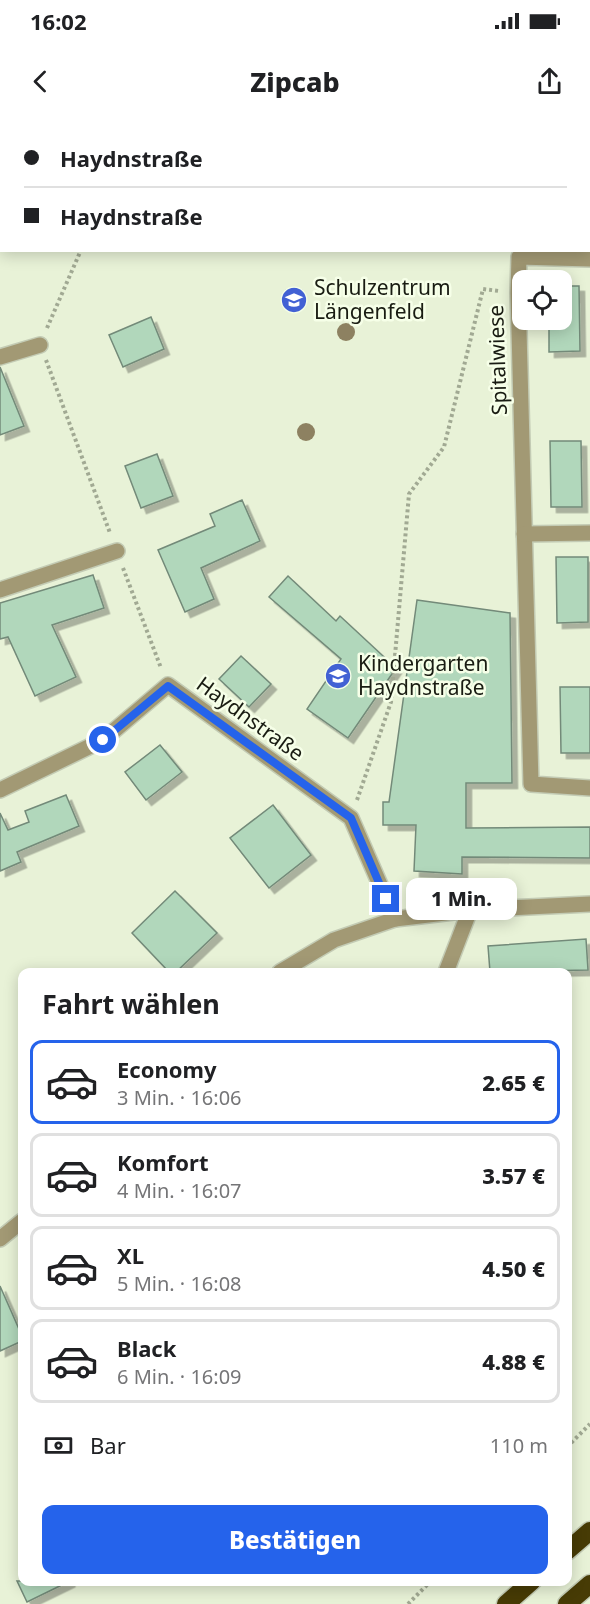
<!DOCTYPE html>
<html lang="de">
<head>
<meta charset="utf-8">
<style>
	:root { --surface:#fff; --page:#f2f2f2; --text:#202124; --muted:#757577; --line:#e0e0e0; --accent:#2563eb }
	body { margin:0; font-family:"Noto Sans",sans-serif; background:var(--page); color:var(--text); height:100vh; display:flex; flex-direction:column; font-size:22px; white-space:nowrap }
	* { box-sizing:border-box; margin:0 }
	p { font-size:20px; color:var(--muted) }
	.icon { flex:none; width:33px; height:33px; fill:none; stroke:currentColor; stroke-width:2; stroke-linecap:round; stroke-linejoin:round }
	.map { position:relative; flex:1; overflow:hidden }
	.drawer { position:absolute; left:18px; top:848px; width:554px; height:618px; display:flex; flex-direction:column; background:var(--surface); border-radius:12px; box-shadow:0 3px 15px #0003 }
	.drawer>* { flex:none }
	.banner { position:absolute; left:0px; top:0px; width:591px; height:132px; box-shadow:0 3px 15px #0003; display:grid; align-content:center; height:132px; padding:0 24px; background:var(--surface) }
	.buttons { position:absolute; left:512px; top:150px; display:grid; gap:12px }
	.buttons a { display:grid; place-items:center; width:60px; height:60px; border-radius:12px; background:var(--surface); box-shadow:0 3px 15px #0003; font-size:30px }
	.end { position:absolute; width:27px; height:27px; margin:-14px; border:8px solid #2563eb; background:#fff; box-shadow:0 0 0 3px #fff }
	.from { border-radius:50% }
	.bubble { position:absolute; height:42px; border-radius:12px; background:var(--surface); box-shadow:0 3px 15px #0003; font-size:20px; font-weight:800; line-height:42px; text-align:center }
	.banner b { display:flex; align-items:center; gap:21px; height:57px; font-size:22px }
	.banner b+b { border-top:2px solid var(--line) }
	.banner i { width:15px; height:15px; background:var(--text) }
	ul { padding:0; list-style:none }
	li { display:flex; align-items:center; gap:18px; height:84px; margin:0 12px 9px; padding:0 12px; border:3px solid var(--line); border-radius:12px }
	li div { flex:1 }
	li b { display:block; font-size:22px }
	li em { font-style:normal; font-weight:800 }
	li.active { border-color:var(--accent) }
	li>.icon { width:54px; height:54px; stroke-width:1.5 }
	h2 { padding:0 24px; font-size:27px; line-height:72px }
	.pay { display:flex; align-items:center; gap:15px; height:66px; padding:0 24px; font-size:22px }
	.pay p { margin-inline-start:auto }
	.primary-button { display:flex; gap:12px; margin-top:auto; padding:12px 24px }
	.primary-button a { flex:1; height:69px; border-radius:12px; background:var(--accent); color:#fff; font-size:24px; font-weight:800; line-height:69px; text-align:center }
	.status { display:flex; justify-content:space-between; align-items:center; height:42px; padding:0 30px; background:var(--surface); direction:ltr }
	.status svg { height:16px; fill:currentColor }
	header { display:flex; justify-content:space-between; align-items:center; height:78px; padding:0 24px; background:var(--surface); font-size:27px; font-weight:800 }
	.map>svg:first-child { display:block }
</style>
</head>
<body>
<div class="status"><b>16:02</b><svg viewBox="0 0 49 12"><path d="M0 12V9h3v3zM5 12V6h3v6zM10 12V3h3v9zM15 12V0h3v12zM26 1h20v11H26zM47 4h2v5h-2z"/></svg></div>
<header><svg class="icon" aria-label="back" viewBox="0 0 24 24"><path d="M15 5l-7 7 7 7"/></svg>Zipcab<svg class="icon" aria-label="share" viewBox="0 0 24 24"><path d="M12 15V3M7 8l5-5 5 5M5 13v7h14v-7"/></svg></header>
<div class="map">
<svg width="590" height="1484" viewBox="0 0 590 1484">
	<defs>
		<filter id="shadow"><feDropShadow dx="5.5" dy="5.5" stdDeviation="0" flood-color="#0004"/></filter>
	</defs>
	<rect width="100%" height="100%" fill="#e8f2d7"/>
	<g fill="#b1d7bb" stroke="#738a79" stroke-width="1.5" filter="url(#shadow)">
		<polygon points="561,166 579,166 580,231 549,232 549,200 561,200"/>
		<polygon points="151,197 164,229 123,247 109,215"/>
		<polygon points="0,247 24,306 0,315"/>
		<polygon points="550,321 581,321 582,387 551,387"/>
		<polygon points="157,334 173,376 141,388 125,346"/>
		<polygon points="242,380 260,421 201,448 214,479 185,492 158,430 215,406 210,394"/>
		<polygon points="556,437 588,437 588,502 557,503"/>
		<polygon points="93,455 104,488 52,505 76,557 35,576 8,517 0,519 0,483"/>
		<polygon points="288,456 336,501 340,496 396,548 348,618 307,589 341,539 269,477"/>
		<polygon points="417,480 510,493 512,663 466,663 466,708 590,707 590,738 462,737 462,754 414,751 416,705 383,705 383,682 389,682"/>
		<polygon points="241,536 271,564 249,587 219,559"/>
		<polygon points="560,567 590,567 590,633 561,633"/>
		<polygon points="160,625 182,652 146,680 125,652"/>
		<polygon points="66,675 79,706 17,732 21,742 0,751 0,693 8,710 29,702 25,691"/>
		<polygon points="273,685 311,735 269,768 230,718"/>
		<polygon points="175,771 217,813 176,852 169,852 132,813"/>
		<polygon points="586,819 588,850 490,852 488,826"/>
		<polygon points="0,1166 22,1216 22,1221 0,1231"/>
		<polygon points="17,1461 70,1461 27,1482"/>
	</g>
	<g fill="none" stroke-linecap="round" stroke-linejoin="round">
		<g stroke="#c3cbb4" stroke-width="18">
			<g id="street">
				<polyline points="590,139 519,137 518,173 531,664 590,668"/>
				<polyline points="0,237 40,225"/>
				<polyline points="524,414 590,413"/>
				<polyline points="0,470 117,431"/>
				<polyline points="0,670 103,620 168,565 351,698 395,799"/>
				<polyline points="280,852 334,820 395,799 470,790 590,784"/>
				<polyline points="446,852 470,790"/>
				<polyline points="0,1119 22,1101"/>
			</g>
		</g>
		<g stroke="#c3cbb4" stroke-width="21">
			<g id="highway">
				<polyline points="567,1431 590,1411"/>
				<polyline points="506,1484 532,1461"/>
				<polyline points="567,1484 590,1464"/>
			</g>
		</g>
		<g stroke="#a1a993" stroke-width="4" stroke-dasharray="3 3" stroke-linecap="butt">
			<polyline points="108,0 108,2"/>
			<polyline points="260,0 260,2"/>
			<polyline points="537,2 537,0"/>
			<polyline points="47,208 81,130"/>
			<polyline points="46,240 110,413"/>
			<polyline points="123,448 161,548"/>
			<polyline points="357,680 391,582 409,374 444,327 483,169 499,171"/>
			<polyline points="567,1327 590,1304"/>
			<polyline points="408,1484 431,1461"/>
		</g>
		<use href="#street" stroke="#a29974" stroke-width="15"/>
		<use href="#highway" stroke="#473b05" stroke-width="18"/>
	</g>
	<g fill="#8d8161">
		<circle cx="346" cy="212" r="9"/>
		<circle cx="306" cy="312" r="9"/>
	</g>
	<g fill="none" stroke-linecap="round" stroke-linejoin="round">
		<polyline stroke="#2563eb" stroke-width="8" points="103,620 168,566 351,698 386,779"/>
	</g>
	<defs>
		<g id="school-disc" transform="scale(1.35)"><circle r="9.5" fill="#4261d4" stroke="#f6ffe8"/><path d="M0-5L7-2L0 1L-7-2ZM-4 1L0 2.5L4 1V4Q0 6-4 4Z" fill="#fff"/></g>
	</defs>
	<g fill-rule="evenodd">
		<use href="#school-disc" x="294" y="180"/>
		<use href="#school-disc" x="338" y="556"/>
	</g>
	<g text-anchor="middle" stroke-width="5" stroke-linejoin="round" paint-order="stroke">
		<g font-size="21" fill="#191c12" stroke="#f6ffe8" text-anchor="start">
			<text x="314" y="175">Schulzentrum<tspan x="314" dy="24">Längenfeld</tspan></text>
			<text x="358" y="551">Kindergarten<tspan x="358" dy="24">Haydnstraße</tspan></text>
		</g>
		<g font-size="21" fill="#191c12" stroke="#f6ffe8">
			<text transform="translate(498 240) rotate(-92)" y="7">Spitalwiese</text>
			<text transform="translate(250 599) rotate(36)" y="7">Haydnstraße</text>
		</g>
	</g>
</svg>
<div class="buttons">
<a><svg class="icon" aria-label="locate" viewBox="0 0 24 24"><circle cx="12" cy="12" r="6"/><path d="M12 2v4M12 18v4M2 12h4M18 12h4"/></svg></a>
</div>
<i class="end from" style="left:103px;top:620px"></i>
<i class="end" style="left:386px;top:779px"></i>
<div class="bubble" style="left:406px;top:758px;width:111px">1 Min.</div>
<div class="banner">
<b><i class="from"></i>Haydnstraße</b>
<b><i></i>Haydnstraße</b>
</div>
<section class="drawer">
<h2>Fahrt wählen</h2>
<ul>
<li class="active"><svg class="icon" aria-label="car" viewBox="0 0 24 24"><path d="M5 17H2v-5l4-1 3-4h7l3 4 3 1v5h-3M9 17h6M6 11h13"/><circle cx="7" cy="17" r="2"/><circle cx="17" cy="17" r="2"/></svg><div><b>Economy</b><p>3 Min. · 16:06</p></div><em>2.65 €</em></li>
<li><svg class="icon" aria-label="car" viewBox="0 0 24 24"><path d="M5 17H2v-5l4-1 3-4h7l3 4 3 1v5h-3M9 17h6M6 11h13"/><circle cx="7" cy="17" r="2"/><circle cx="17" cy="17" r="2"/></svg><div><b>Komfort</b><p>4 Min. · 16:07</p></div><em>3.57 €</em></li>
<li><svg class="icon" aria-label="car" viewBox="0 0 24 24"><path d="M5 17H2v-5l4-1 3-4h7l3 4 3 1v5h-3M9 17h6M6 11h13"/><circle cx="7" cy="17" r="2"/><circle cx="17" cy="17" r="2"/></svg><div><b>XL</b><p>5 Min. · 16:08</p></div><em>4.50 €</em></li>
<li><svg class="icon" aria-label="car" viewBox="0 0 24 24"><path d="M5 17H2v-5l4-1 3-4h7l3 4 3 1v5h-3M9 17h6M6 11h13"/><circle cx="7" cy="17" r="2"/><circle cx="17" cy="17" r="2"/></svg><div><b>Black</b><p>6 Min. · 16:09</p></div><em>4.88 €</em></li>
</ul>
<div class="pay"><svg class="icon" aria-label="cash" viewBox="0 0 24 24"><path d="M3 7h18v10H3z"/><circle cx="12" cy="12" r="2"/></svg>Bar<p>110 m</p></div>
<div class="primary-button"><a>Bestätigen</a></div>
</section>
</div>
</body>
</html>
